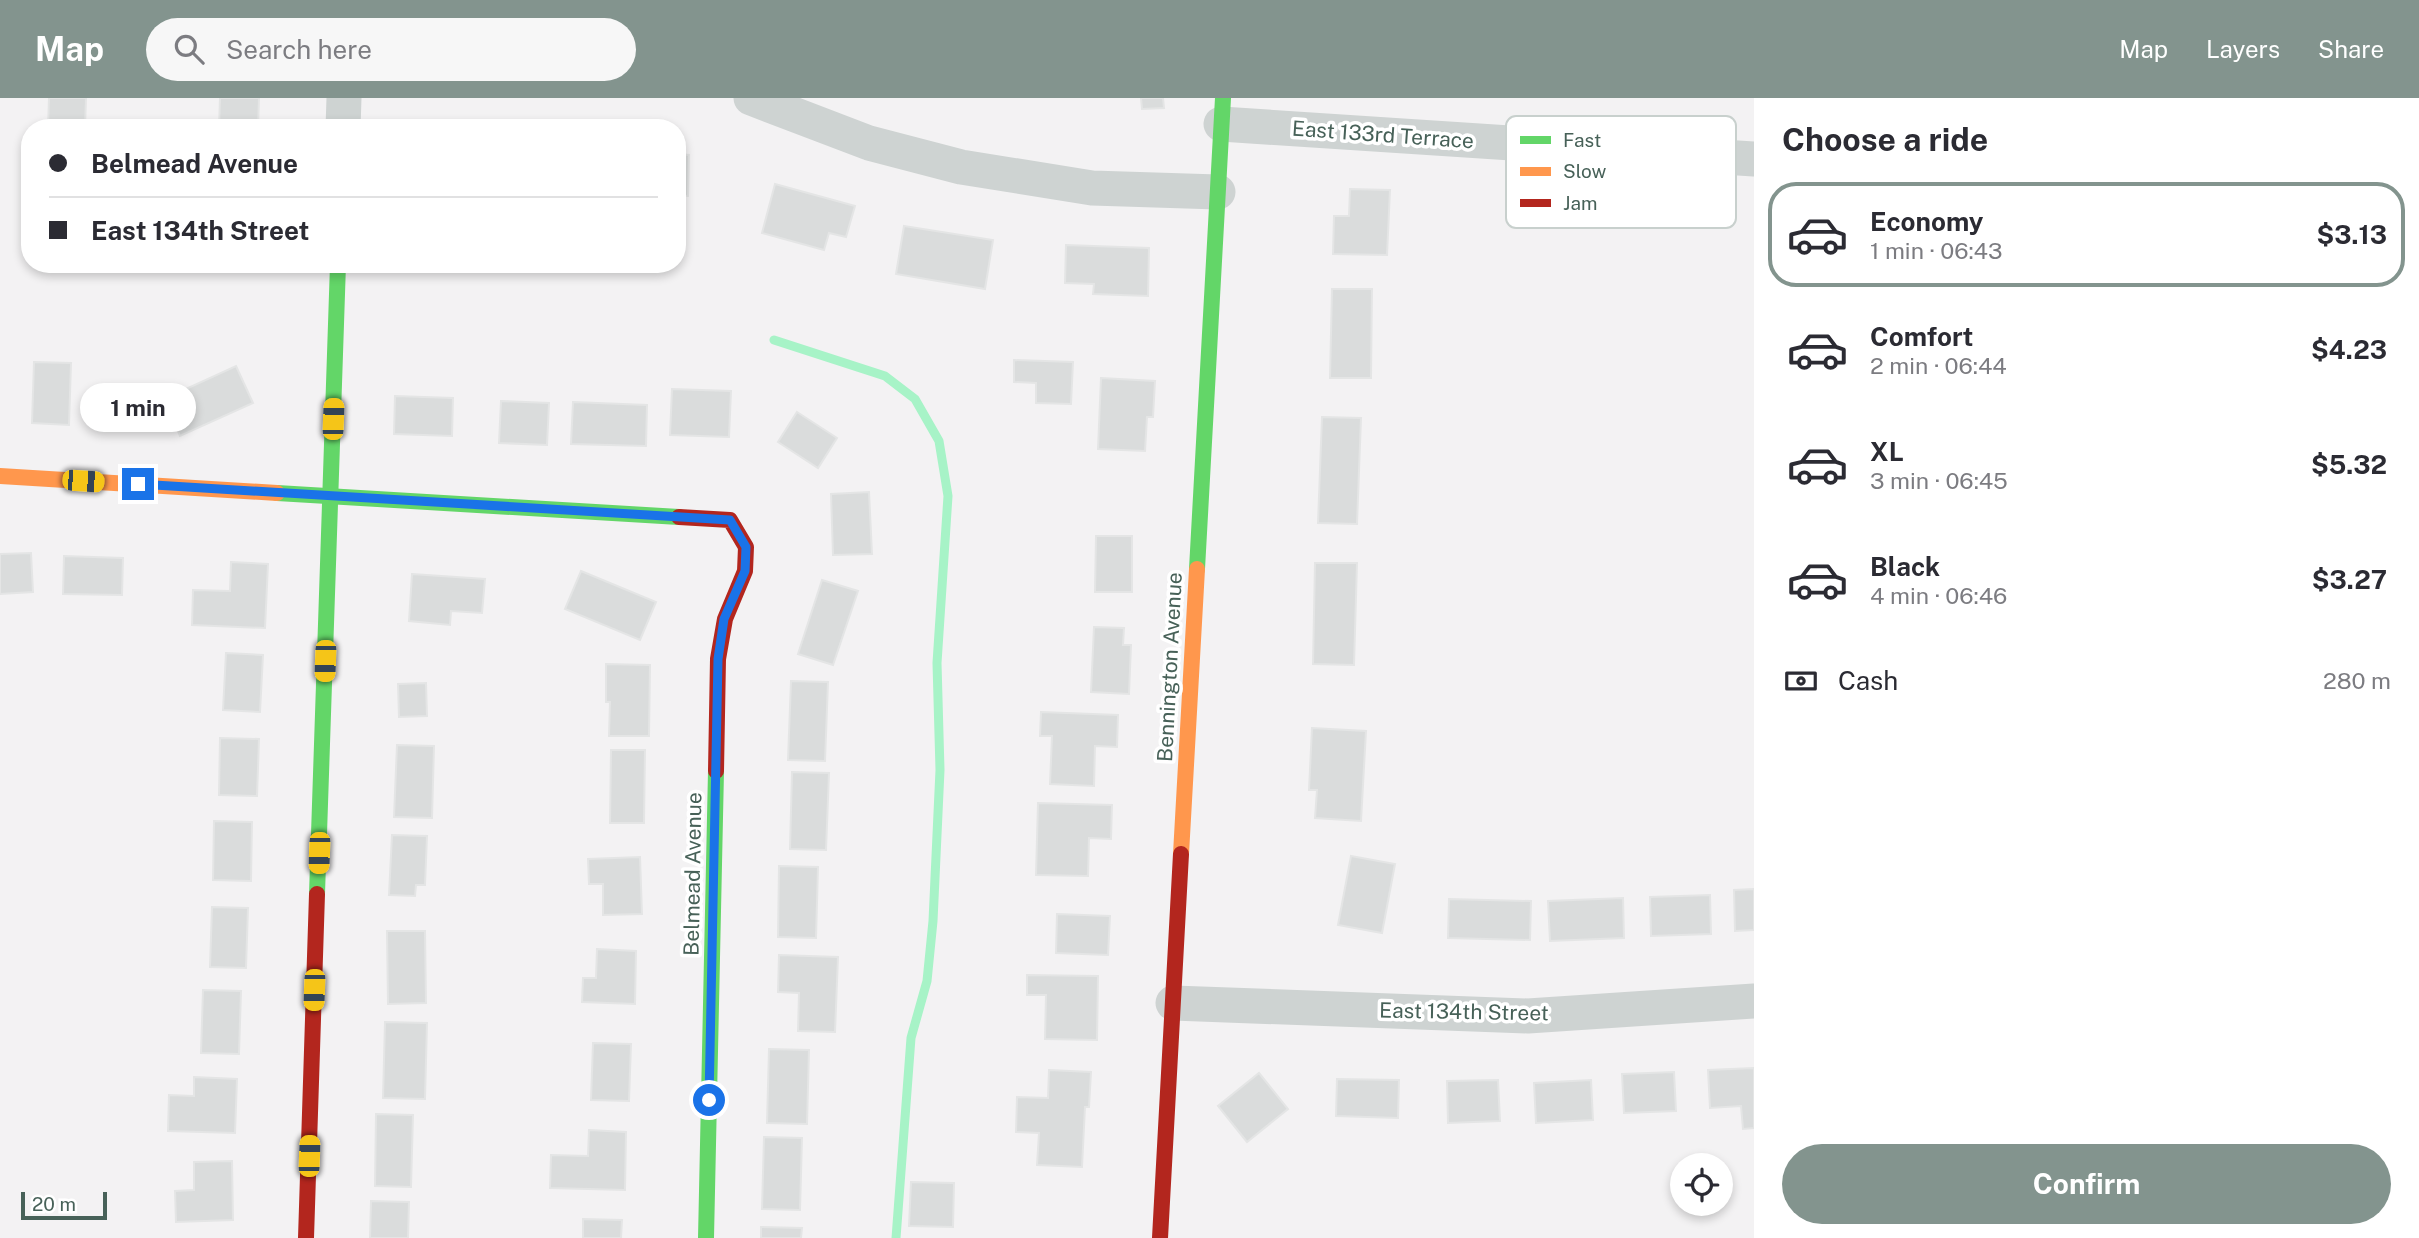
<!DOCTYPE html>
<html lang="en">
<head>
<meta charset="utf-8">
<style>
	:root { --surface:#fff; --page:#f7f7f7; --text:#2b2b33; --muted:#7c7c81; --line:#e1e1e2; --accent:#83948e }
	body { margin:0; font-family:"Public Sans",sans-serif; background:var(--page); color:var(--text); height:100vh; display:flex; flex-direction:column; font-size:26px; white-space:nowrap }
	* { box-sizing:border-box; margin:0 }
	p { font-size:23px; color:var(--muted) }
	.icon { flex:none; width:38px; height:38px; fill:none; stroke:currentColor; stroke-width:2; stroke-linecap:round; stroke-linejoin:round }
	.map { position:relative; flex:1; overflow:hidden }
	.drawer { display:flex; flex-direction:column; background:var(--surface); width:665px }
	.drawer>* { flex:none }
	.banner { position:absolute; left:21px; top:21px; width:665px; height:154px; border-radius:28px; box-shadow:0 4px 10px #0003; display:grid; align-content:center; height:154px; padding:0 28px; background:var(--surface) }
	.buttons { position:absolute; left:1670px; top:1055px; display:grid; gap:14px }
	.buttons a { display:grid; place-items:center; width:63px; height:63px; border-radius:50%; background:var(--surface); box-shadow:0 4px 10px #0003; font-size:35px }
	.scale { position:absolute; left:21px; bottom:18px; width:86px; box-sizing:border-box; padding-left:7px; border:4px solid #476158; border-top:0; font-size:19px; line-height:24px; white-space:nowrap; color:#476158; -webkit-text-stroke:5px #fff; paint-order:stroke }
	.end { position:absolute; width:32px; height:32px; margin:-16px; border:9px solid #1a73e8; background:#fff; box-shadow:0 0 0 4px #fff }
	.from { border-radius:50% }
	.bubble { position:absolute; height:49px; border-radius:24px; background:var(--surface); box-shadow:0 4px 10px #0003; font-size:23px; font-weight:700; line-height:49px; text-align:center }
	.car { position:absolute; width:21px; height:42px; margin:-21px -10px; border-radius:9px; box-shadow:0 0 5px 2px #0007; background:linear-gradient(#f5c518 24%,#345 0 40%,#f5c518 0 76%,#345 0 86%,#f5c518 0) }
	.banner b { display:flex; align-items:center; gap:24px; height:66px; font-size:26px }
	.banner b+b { border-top:2px solid var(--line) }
	.banner i { width:18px; height:18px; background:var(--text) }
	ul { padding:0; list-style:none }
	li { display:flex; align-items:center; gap:21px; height:105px; margin:0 14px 10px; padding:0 14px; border:4px solid transparent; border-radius:28px }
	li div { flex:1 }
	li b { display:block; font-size:26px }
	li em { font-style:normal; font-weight:700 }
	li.active { border-color:var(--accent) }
	li>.icon { width:63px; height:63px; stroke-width:1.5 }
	h2 { padding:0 28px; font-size:32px; line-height:84px }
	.pay { display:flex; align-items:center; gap:18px; height:77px; padding:0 28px; font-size:26px }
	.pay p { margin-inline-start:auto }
	.action { display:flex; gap:14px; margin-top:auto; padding:14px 28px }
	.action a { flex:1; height:80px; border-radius:42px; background:var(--accent); color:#fff; font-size:28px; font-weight:700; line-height:80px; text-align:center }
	header { display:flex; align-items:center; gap:42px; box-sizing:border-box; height:98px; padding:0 35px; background:var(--accent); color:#fff }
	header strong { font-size:33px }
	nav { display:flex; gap:38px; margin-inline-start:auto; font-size:24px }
	.search { width:490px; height:63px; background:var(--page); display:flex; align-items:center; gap:18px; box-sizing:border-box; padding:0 24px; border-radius:38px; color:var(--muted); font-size:26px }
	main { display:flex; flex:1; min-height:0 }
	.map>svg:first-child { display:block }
</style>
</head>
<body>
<header>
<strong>Map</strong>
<div class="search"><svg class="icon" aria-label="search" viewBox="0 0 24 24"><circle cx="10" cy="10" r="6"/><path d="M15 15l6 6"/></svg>Search here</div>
<nav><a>Map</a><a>Layers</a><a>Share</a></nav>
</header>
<main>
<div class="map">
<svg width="1754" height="1140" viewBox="0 0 1754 1140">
	<rect width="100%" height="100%" fill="#f3f2f3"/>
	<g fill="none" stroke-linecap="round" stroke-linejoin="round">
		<polyline stroke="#a7f3c7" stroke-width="9" points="774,242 885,278 915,301 939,343 948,398 937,565 940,672 933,823 927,883 911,940 896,1140"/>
	</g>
	<g fill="#dadcdc" stroke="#e4e5e5" stroke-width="2">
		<polygon points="49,0 86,0 85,30 48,30"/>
		<polygon points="220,0 259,0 258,30 219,30"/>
		<polygon points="1141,0 1163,0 1164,10 1142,11"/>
		<polygon points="677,56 689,57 688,98 677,97"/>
		<polygon points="775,86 855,108 846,139 829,135 824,152 762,135"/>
		<polygon points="1350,91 1390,92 1387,157 1333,156 1334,118 1349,118"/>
		<polygon points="904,128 993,142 985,191 896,176"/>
		<polygon points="1066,147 1149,150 1148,198 1093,196 1094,186 1065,185"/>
		<polygon points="1332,191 1372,191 1371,280 1330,280"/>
		<polygon points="1014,262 1073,264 1071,306 1036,305 1036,285 1014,284"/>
		<polygon points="34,264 71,265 69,327 32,325"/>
		<polygon points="236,268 253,305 180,338 164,301"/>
		<polygon points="1101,280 1155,283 1153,319 1147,319 1145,353 1098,351"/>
		<polygon points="672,291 731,293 729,339 670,337"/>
		<polygon points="395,298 453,300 452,338 394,336"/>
		<polygon points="501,303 549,305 547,347 499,345"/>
		<polygon points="573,304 647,307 646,348 571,346"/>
		<polygon points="797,314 837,340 818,370 778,344"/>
		<polygon points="1322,319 1361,320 1357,426 1318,425"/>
		<polygon points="869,394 872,456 833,457 831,396"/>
		<polygon points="1096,438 1132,438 1132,494 1095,494"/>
		<polygon points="31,455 33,494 0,496 0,456"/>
		<polygon points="64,458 123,460 122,497 63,496"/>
		<polygon points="231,464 268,466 265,530 192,527 193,492 230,493"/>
		<polygon points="1315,465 1357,465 1354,567 1313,566"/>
		<polygon points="581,473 656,504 640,542 565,511"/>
		<polygon points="412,476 485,481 482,515 451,513 450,527 409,523"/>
		<polygon points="822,482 858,493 833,567 798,556"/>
		<polygon points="1094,529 1124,530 1123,547 1131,547 1129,596 1091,594"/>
		<polygon points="226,555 263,557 260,614 223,612"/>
		<polygon points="606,566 650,567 649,638 609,638 610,604 606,604"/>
		<polygon points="791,583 828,584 825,663 788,662"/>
		<polygon points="426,585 427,618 399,619 398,586"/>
		<polygon points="1041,614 1118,617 1117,649 1095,648 1094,688 1050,686 1052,638 1040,638"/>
		<polygon points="1312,630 1366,633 1361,723 1315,720 1317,692 1309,692"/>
		<polygon points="220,640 259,641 257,698 219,697"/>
		<polygon points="397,647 434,648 432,720 394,719"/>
		<polygon points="611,652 645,652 644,725 610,725"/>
		<polygon points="792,674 829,675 826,752 790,751"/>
		<polygon points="1038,705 1112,707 1111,741 1089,740 1088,778 1036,777"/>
		<polygon points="214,723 252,724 251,783 213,782"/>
		<polygon points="392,737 427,738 425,787 416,787 415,798 389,797"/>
		<polygon points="1351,758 1395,766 1382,835 1338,827"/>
		<polygon points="640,759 642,816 603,817 603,786 589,786 588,761"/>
		<polygon points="779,768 818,769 816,840 778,839"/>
		<polygon points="1754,791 1754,832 1735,833 1734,792"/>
		<polygon points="1710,797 1711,836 1651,838 1650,799"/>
		<polygon points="1623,800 1624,840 1550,843 1548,803"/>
		<polygon points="1449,801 1531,803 1530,842 1448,840"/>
		<polygon points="212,809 248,810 246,870 210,869"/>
		<polygon points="1057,816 1110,818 1108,857 1056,855"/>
		<polygon points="387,833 425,833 426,905 388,906"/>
		<polygon points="597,851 636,853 635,906 582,904 583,880 596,880"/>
		<polygon points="779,857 838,859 835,934 798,933 799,895 778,894"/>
		<polygon points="1027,877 1098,878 1097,942 1045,941 1046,897 1027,897"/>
		<polygon points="203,892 241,893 239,956 201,955"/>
		<polygon points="385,924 427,925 425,1001 383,1000"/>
		<polygon points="593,945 631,946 629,1003 591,1002"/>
		<polygon points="769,951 809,952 807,1026 767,1025"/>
		<polygon points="1754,970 1754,1030 1743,1031 1741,1008 1710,1010 1708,972"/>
		<polygon points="1049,972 1091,974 1089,1009 1085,1009 1082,1069 1037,1067 1039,1035 1016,1034 1017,999 1048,1000"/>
		<polygon points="1674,974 1676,1013 1624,1015 1622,976"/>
		<polygon points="1259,975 1288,1011 1247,1044 1218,1008"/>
		<polygon points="194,979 237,981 235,1035 168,1033 169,997 194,998"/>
		<polygon points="1337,981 1399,982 1398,1020 1336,1018"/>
		<polygon points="1498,982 1500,1023 1448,1025 1447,983"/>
		<polygon points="1591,982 1593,1022 1536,1025 1534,985"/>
		<polygon points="376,1016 413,1017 411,1089 375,1088"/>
		<polygon points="589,1032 626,1034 625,1092 550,1090 551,1057 588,1058"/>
		<polygon points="764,1039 802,1040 800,1112 762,1111"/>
		<polygon points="232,1063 233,1122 176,1124 175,1093 194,1092 194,1064"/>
		<polygon points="911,1084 954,1085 953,1129 909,1128"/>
		<polygon points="371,1103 409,1104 408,1140 370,1140"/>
		<polygon points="583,1121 622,1122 621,1140 583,1140"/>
		<polygon points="761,1129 802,1130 801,1140 761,1140"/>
	</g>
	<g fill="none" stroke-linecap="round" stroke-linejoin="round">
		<g stroke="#ced3d2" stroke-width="35">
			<polyline points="751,0 869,45 961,69 1092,90 1218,94"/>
			<polyline points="1221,26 1754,61"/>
			<polyline points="343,30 344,0"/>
			<polyline points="1173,905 1528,918 1754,903"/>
		</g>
		<g stroke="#63d668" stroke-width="16">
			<polyline points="277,395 679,419"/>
			<polyline points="1197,471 1223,0"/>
			<polyline points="317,796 338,166"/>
			<polyline points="706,1140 716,673"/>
		</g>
		<g stroke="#ff974d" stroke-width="16">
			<polyline points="0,378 277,395"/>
			<polyline points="1181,756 1197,471"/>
		</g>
		<g stroke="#b3261e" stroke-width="16">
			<polyline points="679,419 730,422 746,449 745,473 725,521 718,561 716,673"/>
			<polyline points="306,1140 317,796"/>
			<polyline points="1160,1140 1181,756"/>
		</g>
	</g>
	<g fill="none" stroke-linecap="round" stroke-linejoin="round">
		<polyline stroke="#1a73e8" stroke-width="9" points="138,386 730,422 746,449 745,473 724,521 718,561 709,1002"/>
	</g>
	<g text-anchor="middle" stroke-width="7" stroke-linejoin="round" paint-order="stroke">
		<g font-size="21" fill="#476158" stroke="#fff">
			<text transform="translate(1383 37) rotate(4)" y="7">East 133rd Terrace</text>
			<text transform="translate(1170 569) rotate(-87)" y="7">Bennington Avenue</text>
			<text transform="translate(693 776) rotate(-89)" y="7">Belmead Avenue</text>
			<text transform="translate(1464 914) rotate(1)" y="7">East 134th Street</text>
		</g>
	</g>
	<rect x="1506" y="18" width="230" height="112" rx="10" fill="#fff" stroke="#c8d0cd" stroke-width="2"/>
	<rect x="1520" y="38" width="31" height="8" fill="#63d668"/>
	<rect x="1520" y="69" width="31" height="9" fill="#ff974d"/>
	<rect x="1520" y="101" width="31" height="8" fill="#b3261e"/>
	<g font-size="19" fill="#476158">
		<text x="1563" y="49">Fast</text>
		<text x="1563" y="80">Slow</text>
		<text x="1563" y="112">Jam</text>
	</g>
</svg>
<div class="buttons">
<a><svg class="icon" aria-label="locate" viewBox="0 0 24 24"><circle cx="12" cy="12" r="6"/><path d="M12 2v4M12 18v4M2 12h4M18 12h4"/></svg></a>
</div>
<div class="scale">20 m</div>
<i class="end from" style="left:709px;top:1002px"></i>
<i class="end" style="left:138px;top:386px"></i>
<div class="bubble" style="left:80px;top:285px;width:116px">1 min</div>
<i class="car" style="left:333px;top:321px;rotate:2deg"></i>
<i class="car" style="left:83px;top:383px;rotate:94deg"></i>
<i class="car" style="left:325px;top:563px;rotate:182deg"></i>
<i class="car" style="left:319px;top:755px;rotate:182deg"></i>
<i class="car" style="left:314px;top:892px;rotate:182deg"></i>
<i class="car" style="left:309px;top:1058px;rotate:2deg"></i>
<div class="banner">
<b><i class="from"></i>Belmead Avenue</b>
<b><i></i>East 134th Street</b>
</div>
</div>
<section class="drawer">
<h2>Choose a ride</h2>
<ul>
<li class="active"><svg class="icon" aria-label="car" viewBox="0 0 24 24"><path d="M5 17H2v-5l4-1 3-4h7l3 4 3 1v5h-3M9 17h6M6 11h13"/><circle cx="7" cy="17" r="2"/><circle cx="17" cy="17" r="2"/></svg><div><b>Economy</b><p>1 min · 06:43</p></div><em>$3.13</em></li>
<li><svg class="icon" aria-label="car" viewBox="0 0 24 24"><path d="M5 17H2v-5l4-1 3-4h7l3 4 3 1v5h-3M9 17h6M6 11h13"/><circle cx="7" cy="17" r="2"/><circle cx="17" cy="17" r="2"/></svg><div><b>Comfort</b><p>2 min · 06:44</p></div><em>$4.23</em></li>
<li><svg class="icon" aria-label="car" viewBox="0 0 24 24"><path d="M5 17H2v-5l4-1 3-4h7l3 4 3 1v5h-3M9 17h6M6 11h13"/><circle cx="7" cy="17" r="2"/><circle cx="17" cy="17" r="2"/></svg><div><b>XL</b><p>3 min · 06:45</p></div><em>$5.32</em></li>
<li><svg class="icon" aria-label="car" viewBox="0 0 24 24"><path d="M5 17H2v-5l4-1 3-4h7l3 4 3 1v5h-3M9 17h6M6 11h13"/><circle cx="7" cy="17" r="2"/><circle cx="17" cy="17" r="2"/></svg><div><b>Black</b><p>4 min · 06:46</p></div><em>$3.27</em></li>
</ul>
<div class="pay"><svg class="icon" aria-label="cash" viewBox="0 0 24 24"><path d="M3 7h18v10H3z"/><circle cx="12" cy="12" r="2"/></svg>Cash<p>280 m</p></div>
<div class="action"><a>Confirm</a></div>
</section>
</main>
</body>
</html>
